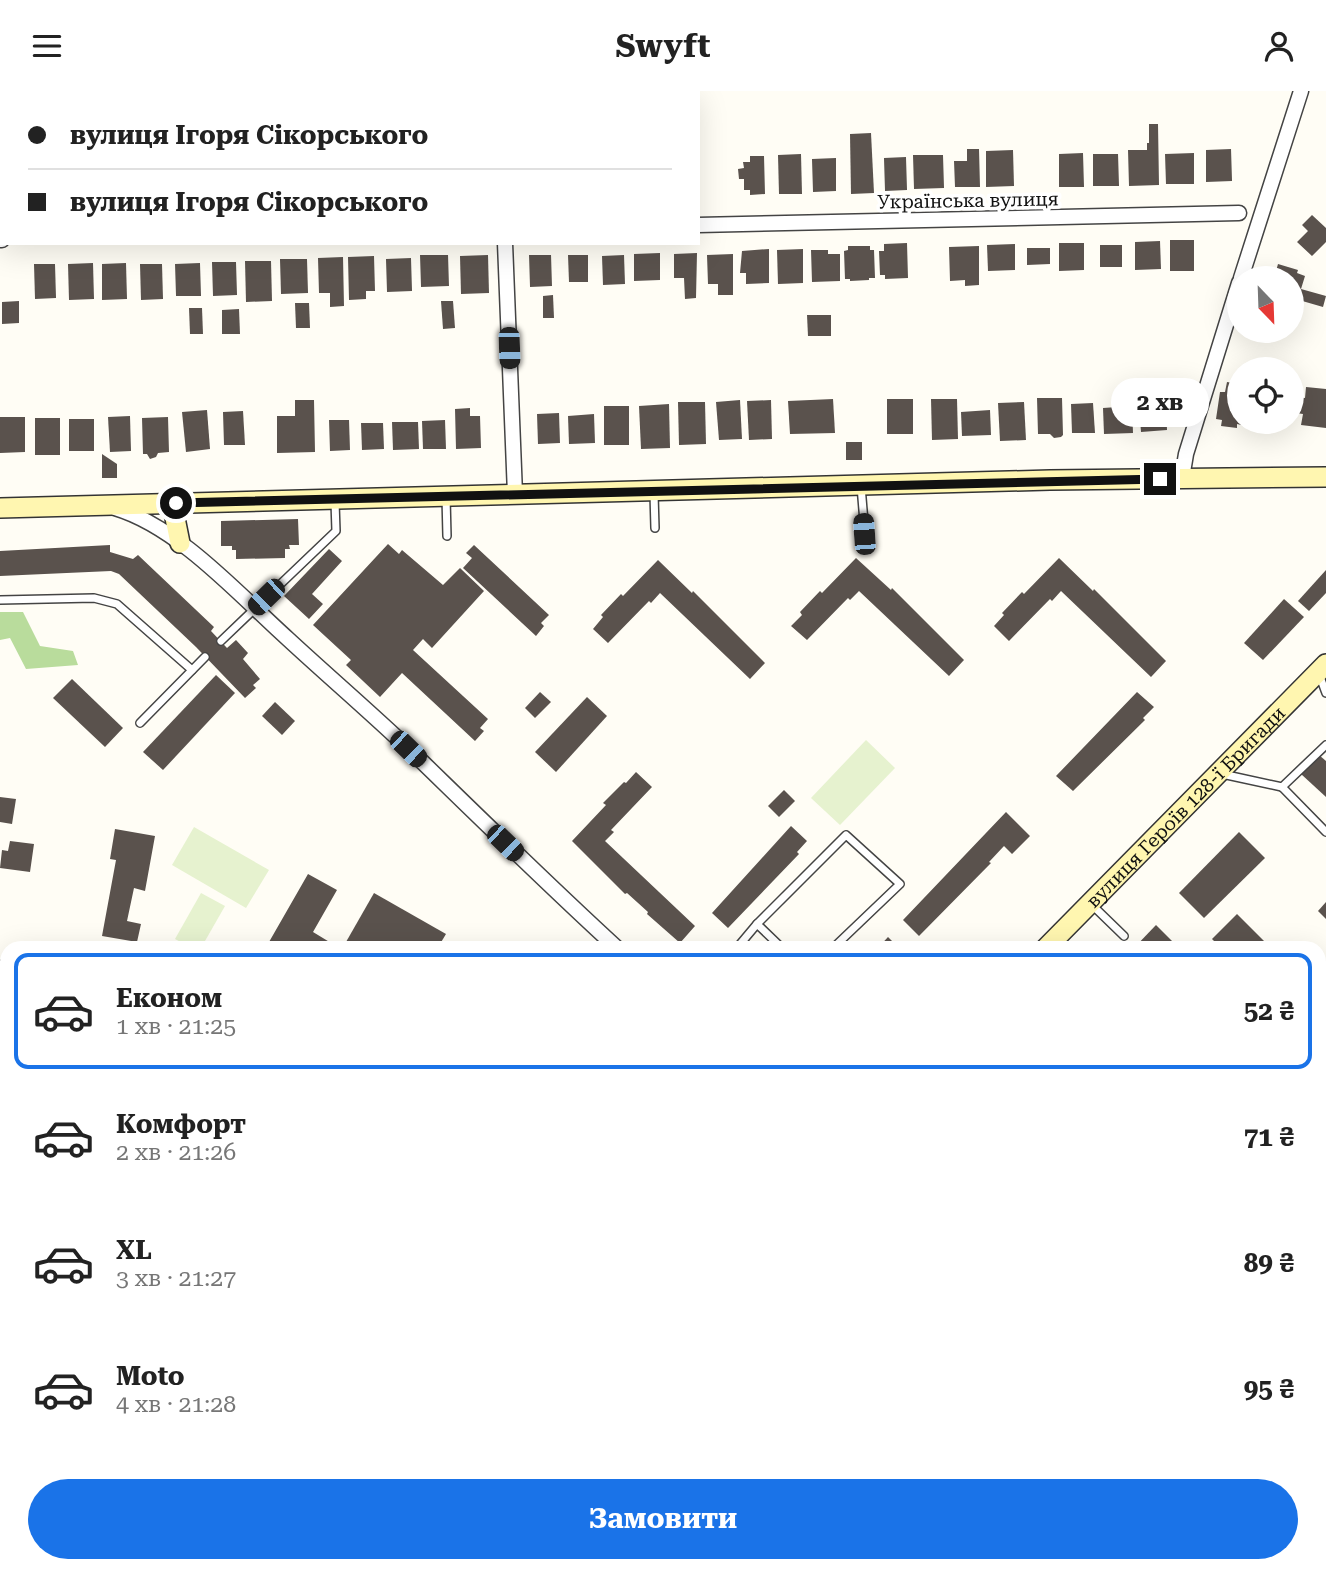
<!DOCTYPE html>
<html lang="uk">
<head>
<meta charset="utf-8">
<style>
	:root { --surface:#fff; --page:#f2f2f2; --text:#222; --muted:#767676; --line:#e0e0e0; --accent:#1a73e8 }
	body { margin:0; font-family:"Roboto Serif",serif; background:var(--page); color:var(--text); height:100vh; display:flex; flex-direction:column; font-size:26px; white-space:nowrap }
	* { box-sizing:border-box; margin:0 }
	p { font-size:23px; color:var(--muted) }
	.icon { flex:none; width:38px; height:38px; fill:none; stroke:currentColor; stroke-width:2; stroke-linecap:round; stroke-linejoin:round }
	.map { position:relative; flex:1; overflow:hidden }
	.panel { position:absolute; left:0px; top:850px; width:1326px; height:632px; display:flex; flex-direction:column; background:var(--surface); border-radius:21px 21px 0 0; box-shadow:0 7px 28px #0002 }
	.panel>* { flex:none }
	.top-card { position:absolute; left:0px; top:0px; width:700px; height:154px; box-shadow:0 7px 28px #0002; display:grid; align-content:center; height:154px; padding:0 28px; background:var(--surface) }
	.needle { width:46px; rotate:157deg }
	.buttons { position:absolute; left:1227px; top:175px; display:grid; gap:14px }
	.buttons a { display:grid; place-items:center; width:77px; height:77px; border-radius:50%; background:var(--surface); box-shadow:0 7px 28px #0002; font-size:35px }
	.end { position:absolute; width:32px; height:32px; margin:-16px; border:9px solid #111; background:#fff; box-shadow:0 0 0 4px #fff }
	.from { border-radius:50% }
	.bubble { position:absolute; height:49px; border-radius:24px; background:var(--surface); box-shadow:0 7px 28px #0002; font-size:23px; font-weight:700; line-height:49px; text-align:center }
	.car { position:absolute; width:21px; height:42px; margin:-21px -10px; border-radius:9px; box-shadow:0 0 5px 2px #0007; background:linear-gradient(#222 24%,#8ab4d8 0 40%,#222 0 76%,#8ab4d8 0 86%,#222 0) }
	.top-card b { display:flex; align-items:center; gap:24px; height:66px; font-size:26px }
	.top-card b+b { border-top:2px solid var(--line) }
	.top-card i { width:18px; height:18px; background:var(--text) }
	ul { padding:12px 0 0; list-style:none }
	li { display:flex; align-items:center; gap:21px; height:116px; margin:0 14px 10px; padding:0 14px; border:4px solid transparent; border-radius:14px }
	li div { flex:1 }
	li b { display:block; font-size:26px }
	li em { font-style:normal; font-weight:700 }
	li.active { border-color:var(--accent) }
	li>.icon { width:63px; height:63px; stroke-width:1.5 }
	.cta { display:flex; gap:14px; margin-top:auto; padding:14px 28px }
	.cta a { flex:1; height:80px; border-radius:42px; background:var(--accent); color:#fff; font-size:28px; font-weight:700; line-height:80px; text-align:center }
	header { display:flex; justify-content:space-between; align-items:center; height:91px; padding:0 28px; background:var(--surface); font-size:32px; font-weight:700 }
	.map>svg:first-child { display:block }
</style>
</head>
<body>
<header><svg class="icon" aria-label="menu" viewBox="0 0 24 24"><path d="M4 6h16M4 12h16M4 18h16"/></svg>Swyft<svg class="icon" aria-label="person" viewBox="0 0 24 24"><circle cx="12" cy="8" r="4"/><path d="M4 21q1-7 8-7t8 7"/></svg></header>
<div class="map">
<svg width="1326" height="1481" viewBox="0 0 1326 1481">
	<rect width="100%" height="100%" fill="#fffdf5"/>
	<g fill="#d5ebbd">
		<polygon points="0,893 7,894 7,921 0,920"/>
		<polygon points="0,1146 7,1150 7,1206 0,1206"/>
	</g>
	<g fill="#b9dc9c">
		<polygon points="0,521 23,521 40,555 73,560 78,574 26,578 10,547 0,549"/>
		<polygon points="0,1099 7,1102 7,1150 0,1146"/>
	</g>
	<g fill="#e6f2cf">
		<polygon points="866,649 895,677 840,734 811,707"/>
		<polygon points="194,736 269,779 246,817 172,774"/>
		<polygon points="201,802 225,815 201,857 192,857 175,848"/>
		<polygon points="918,1475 976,1475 972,1481 925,1481"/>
		<polygon points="1004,1475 1123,1475 1118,1481 999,1481"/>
	</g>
	<g fill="#5a524d">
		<polygon points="1149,33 1158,33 1159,94 1129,95 1128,59 1147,59 1147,52 1149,52"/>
		<polygon points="871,42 874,102 851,103 850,43"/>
		<polygon points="967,58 979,58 980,96 955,96 954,70 967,70"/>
		<polygon points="1231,58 1232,90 1206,91 1206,59"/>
		<polygon points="1013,59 1014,95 986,96 986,60"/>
		<polygon points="1083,62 1084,96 1059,96 1059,63"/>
		<polygon points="1194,62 1194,93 1166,93 1165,63"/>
		<polygon points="801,63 802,103 779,103 778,64"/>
		<polygon points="1093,63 1118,63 1119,95 1093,95"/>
		<polygon points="913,64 943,64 944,97 914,98"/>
		<polygon points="750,65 764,65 765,103 750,104 750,99 744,99 744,88 739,88 738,78 744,77 743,71 750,71"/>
		<polygon points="906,66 907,99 885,100 884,67"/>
		<polygon points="836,67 836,100 813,101 812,68"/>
		<polygon points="1312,124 1326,137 1326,151 1312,165 1297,151 1308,140 1302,134"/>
		<rect x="1170" y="149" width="24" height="31"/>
		<polygon points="1160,150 1161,178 1135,179 1135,151"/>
		<polygon points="907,152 908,187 885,188 885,184 880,184 879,160 884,160 884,153"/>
		<polygon points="1059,152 1084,152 1084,179 1059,180"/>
		<polygon points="1015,153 1015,179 988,180 987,154"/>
		<rect x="1100" y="154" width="22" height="22"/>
		<polygon points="848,155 870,155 870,159 874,159 875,187 869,187 869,189 850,190 850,188 845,188 844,160 848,159"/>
		<polygon points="979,155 979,194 965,195 965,189 950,190 949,156"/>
		<polygon points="1027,157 1050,157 1050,173 1027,174"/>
		<polygon points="769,158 769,192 746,193 746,182 740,182 742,160"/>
		<polygon points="803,158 803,192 778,193 777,159"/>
		<polygon points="811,159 828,159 828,163 840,163 840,190 812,191"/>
		<polygon points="660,162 660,189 634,190 634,163"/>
		<polygon points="697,162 696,207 685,208 684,187 674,187 674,163"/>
		<polygon points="733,163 733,204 718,204 718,193 708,193 707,164"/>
		<polygon points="420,164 448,164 449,195 421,196"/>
		<polygon points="488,164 489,202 461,203 460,165"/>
		<polygon points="529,164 551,164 552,195 530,196"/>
		<polygon points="568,164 588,164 588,191 569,191"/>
		<polygon points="624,164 625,193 603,194 602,165"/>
		<polygon points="374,165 375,200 366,200 366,208 349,209 348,166"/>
		<polygon points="343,166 344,215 330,216 330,202 319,202 318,167"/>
		<polygon points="411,167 412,200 387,201 386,168"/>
		<polygon points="280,168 307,168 308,202 281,203"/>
		<polygon points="245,170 271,170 272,210 246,211"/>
		<polygon points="212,171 236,171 237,204 213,205"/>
		<polygon points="93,172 94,208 69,209 68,173"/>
		<polygon points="126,172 127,208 102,209 102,173"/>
		<polygon points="200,172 201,205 176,205 175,173"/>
		<polygon points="34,173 55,173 56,207 35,208"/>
		<polygon points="140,173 162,173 163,208 141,209"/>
		<polygon points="1278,173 1298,179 1297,182 1305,185 1301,198 1326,205 1323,216 1292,207 1292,187 1274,187"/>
		<polygon points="553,204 554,227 543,227 543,205"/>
		<polygon points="19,210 19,232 2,233 2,211"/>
		<polygon points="441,210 453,210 455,237 443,238"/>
		<polygon points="295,212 309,212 310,237 296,237"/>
		<polygon points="189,217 202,217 203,243 190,243"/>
		<polygon points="239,218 240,243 222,243 222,219"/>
		<polygon points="807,224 831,224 831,245 808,245"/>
		<polygon points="1227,291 1239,293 1239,331 1270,331 1269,340 1237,333 1237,337 1221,335 1222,329 1216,328 1220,301 1225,301"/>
		<polygon points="1306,296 1326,298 1326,337 1301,334 1303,323 1296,322 1298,306 1305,307"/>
		<polygon points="1037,307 1062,307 1063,344 1061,346 1054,347 1050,343 1038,343"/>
		<polygon points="833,308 835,342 790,343 788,310"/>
		<rect x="887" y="308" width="26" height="35"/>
		<polygon points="931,308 957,308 958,348 932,349"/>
		<polygon points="295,309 314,309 315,361 277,362 277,325 295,325"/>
		<polygon points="740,309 742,348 719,349 716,311"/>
		<polygon points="771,309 772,348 749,349 747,310"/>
		<polygon points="678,311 705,311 706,353 679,354"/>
		<polygon points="1024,311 1026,349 1000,350 998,312"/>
		<polygon points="1093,312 1095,342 1072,342 1071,313"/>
		<polygon points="669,313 670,357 641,358 639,315"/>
		<polygon points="1166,313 1167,339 1141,341 1139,314"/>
		<rect x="604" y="315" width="25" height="39"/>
		<polygon points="1132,315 1133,342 1104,343 1103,317"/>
		<polygon points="470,317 470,325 480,325 481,357 456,358 455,318"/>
		<polygon points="207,319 210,358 186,361 182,321"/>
		<polygon points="990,319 991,344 962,345 961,321"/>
		<polygon points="243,320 245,354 224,354 223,321"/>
		<polygon points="559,322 560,352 538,353 537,323"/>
		<polygon points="594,323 595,352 569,353 568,325"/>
		<polygon points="130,325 131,360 110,361 108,326"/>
		<polygon points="0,326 25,326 25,361 0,362"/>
		<polygon points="168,326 169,361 158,362 156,366 150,368 147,363 143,363 142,327"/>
		<rect x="35" y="327" width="25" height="37"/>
		<rect x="69" y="328" width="25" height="32"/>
		<polygon points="329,329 349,329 350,359 330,360"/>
		<polygon points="445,329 446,358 423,358 422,330"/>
		<polygon points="392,331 418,331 419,358 393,359"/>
		<polygon points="361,332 383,332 384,358 362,359"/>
		<rect x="846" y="351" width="16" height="18"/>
		<polygon points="102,363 117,373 117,387 102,387"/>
		<polygon points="298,428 299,454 289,454 290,458 285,458 285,467 236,468 236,459 232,459 232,455 221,455 221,430"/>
		<polygon points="388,453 399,463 402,459 443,494 460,477 484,500 432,557 423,548 413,559 488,628 480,637 484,640 475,650 402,582 380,606 346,574 351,569 313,534"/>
		<polygon points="110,454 110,461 133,468 138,464 214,536 211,540 227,557 236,549 248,562 243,568 260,588 253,594 256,597 245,607 196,556 119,483 111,480 0,485 0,460"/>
		<polygon points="474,454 549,524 541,532 544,535 536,545 463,477 472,467 466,462"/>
		<polygon points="329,458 342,470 312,503 323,513 309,528 284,505"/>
		<polygon points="856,467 891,499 892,497 964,569 949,585 859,500 850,509 848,507 807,549 791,535 802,524 800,521 820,500 822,502"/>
		<polygon points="1059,467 1093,500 1094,498 1166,570 1151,586 1061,500 1052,510 1050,508 1009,550 994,535 1004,524 1002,522 1022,501 1024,503"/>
		<polygon points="658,469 692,502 693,500 765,572 750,588 660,502 651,512 649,510 608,552 593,538 603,526 601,524 621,503 623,505"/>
		<polygon points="1326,479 1326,502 1309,520 1298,510"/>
		<polygon points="1284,508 1304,526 1263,569 1244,552"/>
		<polygon points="216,584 235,602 163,679 143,661"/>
		<polygon points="72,588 123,637 105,656 53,607"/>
		<polygon points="540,601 551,611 535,627 525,617"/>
		<polygon points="1137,601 1154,616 1143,627 1145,629 1073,700 1056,685"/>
		<polygon points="587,606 607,625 556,681 535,661"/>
		<polygon points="275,611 295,630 282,644 262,625"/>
		<polygon points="1319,664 1326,670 1326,706 1301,683"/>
		<polygon points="636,681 652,696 611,739 614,741 605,750 695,835 680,852 647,823 648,821 627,802 625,803 572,750 606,714 603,712 624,691 626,692"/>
		<polygon points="784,699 795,710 779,726 768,715"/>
		<polygon points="0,706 16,708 12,733 0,731"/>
		<polygon points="1006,721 1030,745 1012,763 1004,755 989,771 991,772 919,845 903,829"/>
		<polygon points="791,735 807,750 797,761 799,763 728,837 712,822"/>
		<polygon points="115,738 155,745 145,800 134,797 127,830 141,833 137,851 102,845 116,769 110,768"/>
		<polygon points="1239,741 1265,767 1204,827 1179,802"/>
		<polygon points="10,750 34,753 30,781 0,777 2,759 8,760"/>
		<polygon points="308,783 337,799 313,841 341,858 265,858"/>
		<polygon points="374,802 446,843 437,858 342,858"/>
		<polygon points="1326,811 1326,828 1318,820"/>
		<polygon points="1237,823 1272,858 1222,858 1212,848"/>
		<polygon points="1156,834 1180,858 1133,858"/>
		<polygon points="888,846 900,858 877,858"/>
		<polygon points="1320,905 1326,912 1326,962 1320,955"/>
		<polygon points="1326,1011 1326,1044 1320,1038 1320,1018"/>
		<polygon points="0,1069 7,1071 7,1099 0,1097"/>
		<polygon points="1320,1103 1326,1110 1326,1149 1320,1143"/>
		<polygon points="7,1264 7,1301 0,1298 0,1281"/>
		<polygon points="0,1464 7,1465 7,1475 19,1475 18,1481 0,1481"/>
		<polygon points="344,1475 392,1475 400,1481 352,1481"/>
		<polygon points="585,1475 619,1475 614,1481 592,1481"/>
		<polygon points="773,1475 796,1475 803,1481 768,1481"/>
		<polygon points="1212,1475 1247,1475 1242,1481 1207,1481"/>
		<polygon points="1289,1475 1308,1475 1303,1481 1296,1481"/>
	</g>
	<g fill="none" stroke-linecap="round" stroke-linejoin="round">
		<g stroke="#444" stroke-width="10">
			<g id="lane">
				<polyline points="861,395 865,443"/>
				<polyline points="654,403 655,437"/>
				<polyline points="446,406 447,445"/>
				<polyline points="0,509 94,507 117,513 192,579"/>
				<polyline points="221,550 336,440 335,411"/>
				<polyline points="1319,583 1326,602"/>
				<polyline points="140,632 205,566"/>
				<polyline points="1222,683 1282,696 1326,654"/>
				<polyline points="1282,696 1326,741"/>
				<polyline points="1090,812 1124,845"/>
				<polyline points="757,833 846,744 900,793 832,858"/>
				<polyline points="736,858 757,833 783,858"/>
				<polyline points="0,1033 7,995"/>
				<polyline points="0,1050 7,1052"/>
				<polyline points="0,1330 7,1333"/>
				<polyline points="291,1481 291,1475"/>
				<polyline points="1260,1481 1264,1475"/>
			</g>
		</g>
		<g stroke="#444" stroke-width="17">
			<g id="street">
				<polyline points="505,2 505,0"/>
				<polyline points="698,134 1239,122"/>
				<polyline points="0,149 2,149"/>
				<polyline points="505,152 515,403"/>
				<polyline points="1241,187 1301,0"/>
				<polyline points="1182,387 1186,363 1239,192"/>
				<path d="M 115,417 C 179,436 239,504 288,548 C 328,585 370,621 410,659 C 479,726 547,793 618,858"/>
				<polyline points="0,877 7,879"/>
				<polyline points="1320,1459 1326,1465"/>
				<polyline points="560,1475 567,1481"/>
			</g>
		</g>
		<g stroke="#333" stroke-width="22">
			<g id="secondary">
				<polyline points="176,412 174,422 180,452"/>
				<polyline points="0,417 1050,389 1326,386"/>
				<path id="s1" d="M 1045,858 L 1326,573"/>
				<polyline points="1320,1293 1326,1286"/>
				<polyline points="0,1389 7,1392"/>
				<polyline points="203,1475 214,1481"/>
				<polyline points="496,1481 501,1475"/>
				<polyline points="1165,1481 1169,1475"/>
			</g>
		</g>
		<use href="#lane" stroke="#fff" stroke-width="7"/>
		<use href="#street" stroke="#fff" stroke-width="14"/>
		<use href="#secondary" stroke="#fff6b0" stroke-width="19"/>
	</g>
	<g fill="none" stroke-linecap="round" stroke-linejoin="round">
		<polyline stroke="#111" stroke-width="9" points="176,412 1160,388"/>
	</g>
	<g text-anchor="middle" stroke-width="7" stroke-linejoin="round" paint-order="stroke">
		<g font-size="19" fill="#111" stroke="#fff">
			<text transform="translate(968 109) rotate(-1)" y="7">Українська вулиця</text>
			<text dy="7" stroke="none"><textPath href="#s1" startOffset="200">вулиця Героїв 128-ї Бригади</textPath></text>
		</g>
	</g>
</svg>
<div class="buttons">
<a><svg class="needle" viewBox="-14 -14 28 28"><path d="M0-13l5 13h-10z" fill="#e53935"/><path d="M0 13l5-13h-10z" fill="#767676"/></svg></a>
<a><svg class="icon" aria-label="locate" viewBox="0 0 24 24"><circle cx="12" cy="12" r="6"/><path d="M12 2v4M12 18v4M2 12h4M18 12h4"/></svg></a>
</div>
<i class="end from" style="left:176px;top:412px"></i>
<i class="end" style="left:1160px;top:388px"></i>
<div class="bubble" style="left:1111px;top:287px;width:98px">2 хв</div>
<i class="car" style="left:509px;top:257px;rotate:178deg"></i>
<i class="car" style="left:864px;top:443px;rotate:356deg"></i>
<i class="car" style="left:266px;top:506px;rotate:226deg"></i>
<i class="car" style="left:408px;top:658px;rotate:134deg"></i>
<i class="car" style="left:505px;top:752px;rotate:134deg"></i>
<div class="top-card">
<b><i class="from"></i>вулиця Ігоря Сікорського</b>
<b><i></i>вулиця Ігоря Сікорського</b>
</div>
<section class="panel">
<ul>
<li class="active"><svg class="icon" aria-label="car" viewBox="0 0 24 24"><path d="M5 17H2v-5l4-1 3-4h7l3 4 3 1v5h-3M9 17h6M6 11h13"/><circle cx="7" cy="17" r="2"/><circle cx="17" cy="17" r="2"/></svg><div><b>Економ</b><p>1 хв · 21:25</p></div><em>52 ₴</em></li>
<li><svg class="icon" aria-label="car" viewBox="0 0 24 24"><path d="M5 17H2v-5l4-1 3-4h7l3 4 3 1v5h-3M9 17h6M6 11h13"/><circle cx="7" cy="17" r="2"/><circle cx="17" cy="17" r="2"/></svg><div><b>Комфорт</b><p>2 хв · 21:26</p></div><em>71 ₴</em></li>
<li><svg class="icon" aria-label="car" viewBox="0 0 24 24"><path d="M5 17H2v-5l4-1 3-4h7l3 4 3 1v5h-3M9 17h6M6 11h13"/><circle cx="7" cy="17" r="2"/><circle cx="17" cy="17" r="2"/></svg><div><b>XL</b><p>3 хв · 21:27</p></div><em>89 ₴</em></li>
<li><svg class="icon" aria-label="car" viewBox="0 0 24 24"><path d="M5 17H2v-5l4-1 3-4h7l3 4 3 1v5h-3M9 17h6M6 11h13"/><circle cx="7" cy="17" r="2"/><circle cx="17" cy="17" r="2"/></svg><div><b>Moto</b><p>4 хв · 21:28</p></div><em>95 ₴</em></li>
</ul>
<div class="cta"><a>Замовити</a></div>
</section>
</div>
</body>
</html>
